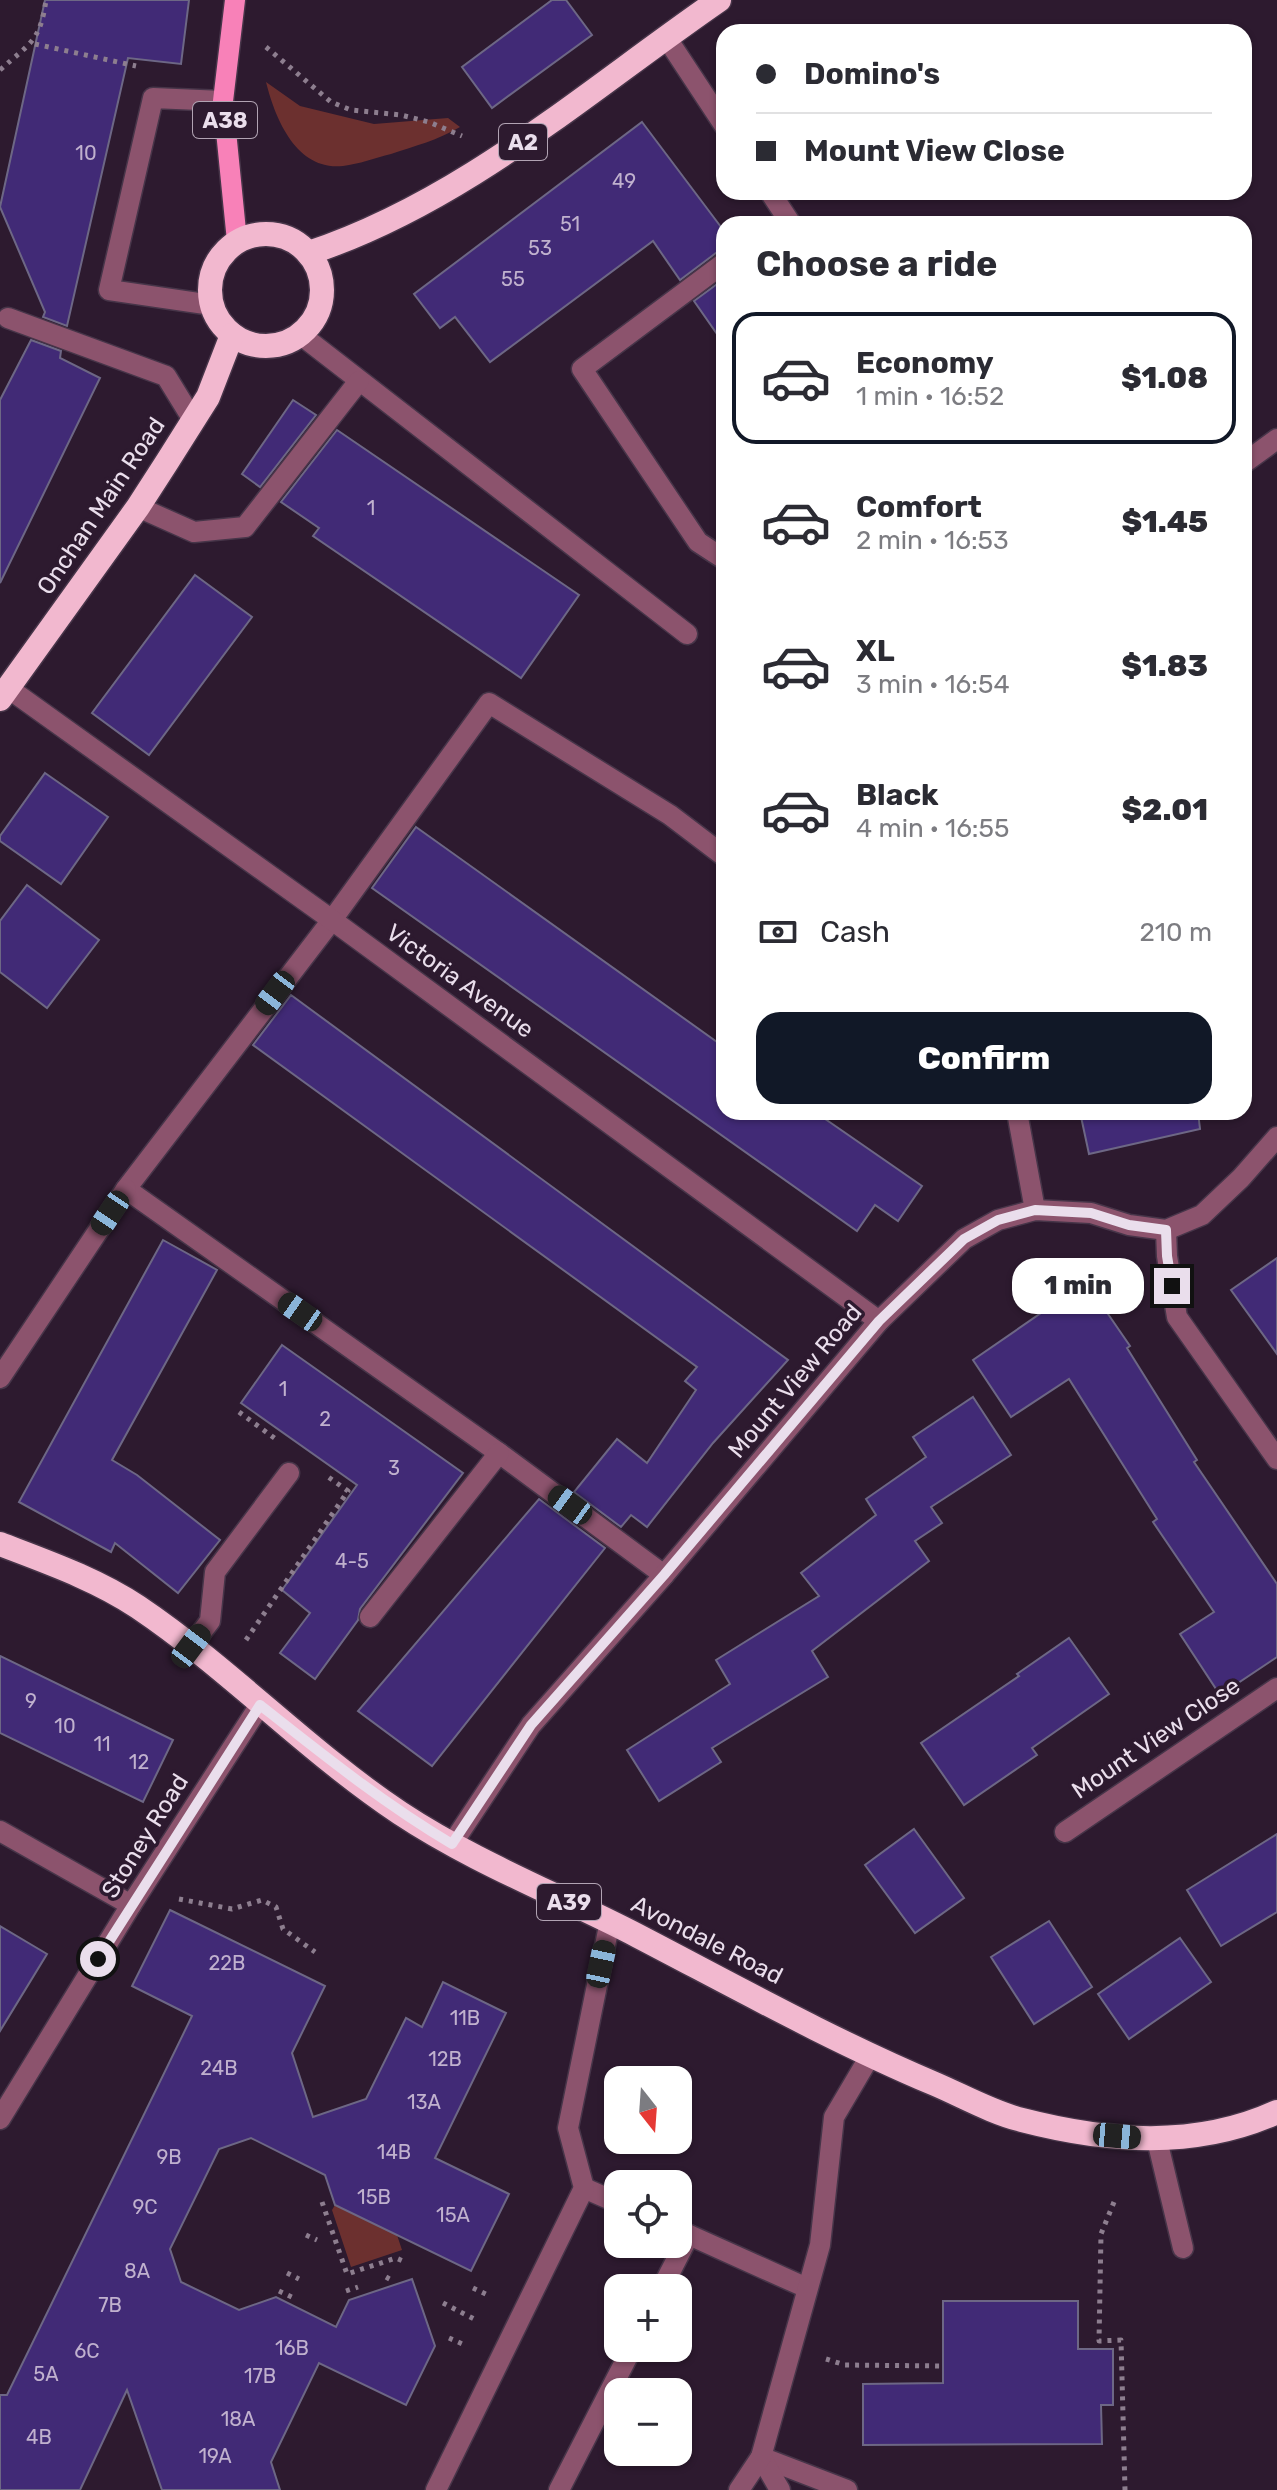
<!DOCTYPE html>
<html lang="en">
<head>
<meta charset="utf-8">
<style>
	:root { --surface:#fff; --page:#f7f7f7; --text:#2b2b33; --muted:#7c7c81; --line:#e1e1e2; --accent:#111827 }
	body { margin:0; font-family:Rubik,sans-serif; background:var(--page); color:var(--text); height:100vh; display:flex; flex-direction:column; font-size:30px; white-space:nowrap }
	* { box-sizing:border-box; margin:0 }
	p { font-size:26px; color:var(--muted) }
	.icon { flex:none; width:44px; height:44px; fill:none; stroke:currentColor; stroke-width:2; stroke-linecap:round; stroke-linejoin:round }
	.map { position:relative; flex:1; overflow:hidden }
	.side { position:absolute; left:716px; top:216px; width:536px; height:904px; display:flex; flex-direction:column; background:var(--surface); border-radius:24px; box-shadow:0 2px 6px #0004 }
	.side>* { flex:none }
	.hud { position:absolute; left:716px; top:24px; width:536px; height:176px; border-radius:24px; box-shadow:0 2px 6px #0004; display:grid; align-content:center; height:176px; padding:0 40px; background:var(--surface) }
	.needle { width:52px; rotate:163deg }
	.fabs { position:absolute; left:604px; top:2066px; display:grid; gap:16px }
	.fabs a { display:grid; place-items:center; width:88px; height:88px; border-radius:16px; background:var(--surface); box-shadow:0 2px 6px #0004; font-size:40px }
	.end { position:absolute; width:36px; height:36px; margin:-18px; border:10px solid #eadeec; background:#111; box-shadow:0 0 0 4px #111 }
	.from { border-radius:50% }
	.bubble { position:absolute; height:56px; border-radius:24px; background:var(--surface); box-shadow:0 2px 6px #0004; font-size:26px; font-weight:800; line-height:56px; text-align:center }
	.car { position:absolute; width:24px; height:48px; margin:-24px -12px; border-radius:10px; box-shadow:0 0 6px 2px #0007; background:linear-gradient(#222 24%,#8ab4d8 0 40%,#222 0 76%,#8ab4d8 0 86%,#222 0) }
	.hud b { display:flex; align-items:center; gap:28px; height:76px; font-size:30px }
	.hud b+b { border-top:2px solid var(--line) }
	.hud i { width:20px; height:20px; background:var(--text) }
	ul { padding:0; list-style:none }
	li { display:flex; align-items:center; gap:24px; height:132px; margin:0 16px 12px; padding:0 24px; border:4px solid transparent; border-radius:24px }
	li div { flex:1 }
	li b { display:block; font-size:30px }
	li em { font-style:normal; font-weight:800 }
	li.current { border-color:var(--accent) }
	li>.icon { width:72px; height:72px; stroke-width:1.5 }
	h2 { padding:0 40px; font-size:36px; line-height:96px }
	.pay { display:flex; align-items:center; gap:20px; height:88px; padding:0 40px; font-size:30px }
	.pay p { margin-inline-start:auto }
	.primary-button { display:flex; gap:16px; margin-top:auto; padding:16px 40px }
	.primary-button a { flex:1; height:92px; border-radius:24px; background:var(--accent); color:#fff; font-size:32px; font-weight:800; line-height:92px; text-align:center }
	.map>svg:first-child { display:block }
</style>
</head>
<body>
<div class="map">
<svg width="1277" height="2490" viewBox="0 0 1277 2490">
	<rect width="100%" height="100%" fill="#2d1a2f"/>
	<g fill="#6c302f">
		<path d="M 266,82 L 300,106 L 374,124 L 448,118 L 460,127 C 438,140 415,146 391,154 C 375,158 359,164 343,166 C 296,171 275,118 266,82 Z"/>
		<polygon points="335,2205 397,2235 402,2250 351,2267 332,2210"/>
	</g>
	<g fill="#412a76" stroke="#6d6785" stroke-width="2">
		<polygon points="45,0 189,0 181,64 128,58 67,326 43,317 45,312 0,207"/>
		<polygon points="552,0 566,0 592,35 492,108 462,67"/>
		<polygon points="642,122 724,231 724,250 716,253 680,280 653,241 490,362 455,317 440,328 414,294"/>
		<polygon points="724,279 724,344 694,301"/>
		<polygon points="31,340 61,351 60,358 100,378 0,583 0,400"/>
		<polygon points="293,400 316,415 260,487 242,474"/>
		<polygon points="337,430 579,595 521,678 313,536 319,528 281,502"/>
		<polygon points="195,575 252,617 149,755 92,713"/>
		<polygon points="45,773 108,817 61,884 0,841 0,836"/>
		<polygon points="416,827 724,1047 724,1112 815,1112 922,1186 898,1221 875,1205 857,1231 372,888"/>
		<polygon points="27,885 99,940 47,1008 0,972 0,921"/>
		<polygon points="291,995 788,1360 713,1443 647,1527 631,1515 621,1527 574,1492 617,1439 647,1463 696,1390 685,1381 697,1367 253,1045"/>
		<polygon points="1080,1112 1198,1112 1200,1129 1089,1154"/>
		<polygon points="163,1240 217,1270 112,1460 137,1475 220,1540 178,1593 115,1543 111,1552 19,1502"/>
		<polygon points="1277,1258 1277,1354 1231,1290"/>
		<polygon points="1086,1282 1130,1346 1127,1348 1197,1460 1194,1462 1277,1584 1277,1657 1220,1695 1180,1634 1214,1612 1153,1522 1157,1519 1069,1379 1011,1417 973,1360"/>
		<polygon points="282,1345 463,1473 360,1609 358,1620 315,1679 280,1653 310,1613 282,1590 357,1485 241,1403"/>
		<polygon points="973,1397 1011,1455 931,1507 942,1523 915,1541 929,1561 812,1651 828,1677 712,1748 721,1762 659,1801 627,1750 730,1684 716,1660 819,1596 801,1573 876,1515 866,1499 926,1457 913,1437"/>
		<polygon points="539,1499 605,1548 432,1766 358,1711"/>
		<polygon points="1069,1638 1109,1694 1032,1748 1037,1755 964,1805 921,1743 1019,1676 1017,1674"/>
		<polygon points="0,1656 173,1740 143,1802 0,1733"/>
		<polygon points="914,1829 964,1898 915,1933 865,1865"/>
		<polygon points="1277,1834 1277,1912 1221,1946 1187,1890"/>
		<polygon points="170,1910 325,1986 292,2053 313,2117 366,2099 406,2018 422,2027 443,1982 506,2013 435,2158 509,2194 471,2271 335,2205 325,2175 251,2138 219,2149 170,2249 181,2282 239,2310 276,2297 336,2327 349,2300 412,2279 435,2346 406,2405 319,2363 271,2462 280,2490 162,2490 127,2390 80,2490 0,2490 0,2395 7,2395 192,2016 132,1986"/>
		<polygon points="1049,1921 1092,1987 1034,2024 991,1957"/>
		<polygon points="0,1926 47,1954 0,2031"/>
		<polygon points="1180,1938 1211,1982 1129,2039 1098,1994"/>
		<polygon points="943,2301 1078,2301 1078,2349 1113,2349 1113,2405 1101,2405 1102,2444 863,2445 863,2384 943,2383"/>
	</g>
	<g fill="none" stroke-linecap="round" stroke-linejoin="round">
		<g stroke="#473549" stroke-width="23">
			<g id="lane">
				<polyline points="724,263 582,369 698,542 724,559"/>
				<polyline points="212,305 109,290 153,98 223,101"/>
				<polyline points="8,318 166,376 193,420"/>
				<polyline points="301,335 687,634"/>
				<polyline points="138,507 194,532 245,527 359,381"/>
				<polyline points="1017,1112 1035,1210"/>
				<polyline points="664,1575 499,1453 126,1189 332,920 489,703 670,815 724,856"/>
				<polyline points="370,1617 499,1453"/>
				<polyline points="191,1646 210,1621 215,1572 289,1473"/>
				<polyline points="0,1831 131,1905"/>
				<polyline points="1157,2140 1183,2248"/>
				<polyline points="584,2188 618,2203"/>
				<polyline points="678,2230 807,2288"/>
				<polyline points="662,2288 689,2235"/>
				<polyline points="761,2457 847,2490"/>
				<polyline points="761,2457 780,2490"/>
				<polyline points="436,2490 584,2188 568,2128 610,1921"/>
				<polyline points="559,2490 632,2348"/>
				<polyline points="739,2490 761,2457 820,2245 834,2117 870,2056"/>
			</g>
		</g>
		<g stroke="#473549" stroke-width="23">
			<g id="street">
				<polyline points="666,37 724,125"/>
				<polyline points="770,192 791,224"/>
				<polyline points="1244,463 1277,439"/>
				<polyline points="8,688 332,920 879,1321"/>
				<polyline points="1166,1230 1167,1256 1177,1317 1277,1459"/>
				<polyline points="0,1378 126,1189"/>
				<polyline points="1065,1832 1277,1688"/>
				<polyline points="452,1844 531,1725 664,1575 879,1321 964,1239 998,1220 1035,1210 1091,1213 1129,1225 1166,1230 1202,1215 1241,1178 1277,1137"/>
				<polyline points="0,2119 131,1905 260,1705"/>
			</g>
		</g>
		<g stroke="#473549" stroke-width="23">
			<polyline id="primary" points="235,0 223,101 237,241"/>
		</g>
		<g stroke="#473549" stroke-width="27">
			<g id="highway">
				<circle cx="266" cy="290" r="56"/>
				<path d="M 309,253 C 463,202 587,91 719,0"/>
				<polyline points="0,699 138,507 167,462 208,397 232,335"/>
				<path d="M 0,1544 C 47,1562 96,1579 138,1607 C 230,1669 307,1751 400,1813 C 474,1862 559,1895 638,1936 C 736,1987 833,2041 935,2084 C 963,2096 993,2113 1022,2120 C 1107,2142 1196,2149 1277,2112"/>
			</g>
		</g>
		<g stroke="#8d7e8f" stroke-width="5" stroke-dasharray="4 6" stroke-linecap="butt">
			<polyline points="35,44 136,66"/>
			<polyline points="266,47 331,102 351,110 401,115 429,122 462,136"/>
			<path d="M 0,70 C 30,43 40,42 46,0"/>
			<polyline points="239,1412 277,1440"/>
			<polyline points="246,1640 348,1491 324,1474"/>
			<polyline points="179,1899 232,1909 262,1900 276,1907 283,1929 315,1952"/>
			<polyline points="322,2202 347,2274 396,2258 403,2261"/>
			<polyline points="1114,2202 1101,2234 1099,2341 1121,2340 1125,2490"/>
			<polyline points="306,2235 317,2240"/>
			<polyline points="287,2273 299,2279"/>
			<polyline points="386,2277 393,2281"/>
			<polyline points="473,2288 490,2296"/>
			<polyline points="279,2291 296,2299"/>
			<polyline points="346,2291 358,2287"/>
			<polyline points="443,2303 478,2321"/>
			<polyline points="449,2338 467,2346"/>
			<polyline points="826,2359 845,2365 943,2366"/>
		</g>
		<use href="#lane" stroke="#8c536d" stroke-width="20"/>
		<use href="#street" stroke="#8c536d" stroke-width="20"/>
		<use href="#primary" stroke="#f881b8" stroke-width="20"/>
		<use href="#highway" stroke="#f2b8cf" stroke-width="24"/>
	</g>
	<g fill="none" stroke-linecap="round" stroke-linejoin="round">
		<path stroke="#eadeec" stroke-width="10" d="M 98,1959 L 260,1705 C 322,1754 383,1803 452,1844 L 531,1725 L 664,1575 L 879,1321 L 964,1239 L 998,1220 L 1035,1210 L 1091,1213 L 1129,1225 L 1166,1230 L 1167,1256 L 1172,1286"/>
	</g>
	<g text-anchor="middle" stroke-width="7" stroke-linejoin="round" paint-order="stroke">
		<g font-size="20" fill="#c0b1ce">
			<text x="86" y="160">10</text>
			<text x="624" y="188">49</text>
			<text x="570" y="231">51</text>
			<text x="540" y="255">53</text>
			<text x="513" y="286">55</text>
			<text x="371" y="515">1</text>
			<text x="283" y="1396">1</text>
			<text x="325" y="1426">2</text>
			<text x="394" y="1475">3</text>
			<text x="352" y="1568">4-5</text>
			<text x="31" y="1708">9</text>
			<text x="65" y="1733">10</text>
			<text x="102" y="1751">11</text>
			<text x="139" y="1769">12</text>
			<text x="227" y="1970">22B</text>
			<text x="465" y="2025">11B</text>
			<text x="445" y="2066">12B</text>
			<text x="219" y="2075">24B</text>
			<text x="424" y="2109">13A</text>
			<text x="394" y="2159">14B</text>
			<text x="169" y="2164">9B</text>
			<text x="374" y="2204">15B</text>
			<text x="145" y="2214">9C</text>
			<text x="453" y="2222">15A</text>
			<text x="137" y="2278">8A</text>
			<text x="110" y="2312">7B</text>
			<text x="292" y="2355">16B</text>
			<text x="87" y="2358">6C</text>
			<text x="46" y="2381">5A</text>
			<text x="260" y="2383">17B</text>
			<text x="238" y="2426">18A</text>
			<text x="39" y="2444">4B</text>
			<text x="215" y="2463">19A</text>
		</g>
		<g fill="#2d1a2f" stroke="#b1a3b3" stroke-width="2">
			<rect x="193" y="102" width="64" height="36" rx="6"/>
			<rect x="499" y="124" width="48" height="36" rx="6"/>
			<rect x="537" y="1884" width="64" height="36" rx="6"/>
		</g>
		<g font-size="22" font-weight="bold" fill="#eadeec">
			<text x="225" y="128">A38</text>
			<text x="523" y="150">A2</text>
			<text x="569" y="1910">A39</text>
		</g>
		<g font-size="24" fill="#eadeec" stroke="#2d1a2f">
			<text transform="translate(101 506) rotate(-56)" y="8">Onchan Main Road</text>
			<text transform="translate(460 981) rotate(36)" y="8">Victoria Avenue</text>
			<text transform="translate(795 1381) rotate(-50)" y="8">Mount View Road</text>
			<text transform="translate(1156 1738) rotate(-34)" y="8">Mount View Close</text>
			<text transform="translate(145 1836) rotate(-58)" y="8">Stoney Road</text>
			<text transform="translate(707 1940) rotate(27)" y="8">Avondale Road</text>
		</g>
	</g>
</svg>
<div class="fabs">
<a><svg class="needle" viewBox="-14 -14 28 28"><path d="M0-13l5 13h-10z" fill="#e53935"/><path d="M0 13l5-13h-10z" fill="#7c7c81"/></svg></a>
<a><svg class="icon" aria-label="locate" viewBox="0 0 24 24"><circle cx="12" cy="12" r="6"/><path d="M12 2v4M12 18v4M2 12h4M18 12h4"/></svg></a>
<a>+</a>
<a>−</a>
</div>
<i class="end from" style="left:98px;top:1959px"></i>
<i class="end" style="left:1172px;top:1286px"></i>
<div class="bubble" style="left:1012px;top:1258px;width:132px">1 min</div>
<i class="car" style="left:275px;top:993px;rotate:217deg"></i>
<i class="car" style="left:110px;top:1213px;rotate:214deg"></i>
<i class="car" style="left:300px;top:1312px;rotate:305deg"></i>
<i class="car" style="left:570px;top:1505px;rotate:306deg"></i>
<i class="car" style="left:191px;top:1646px;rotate:37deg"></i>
<i class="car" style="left:601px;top:1964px;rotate:12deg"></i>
<i class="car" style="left:1117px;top:2136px;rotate:95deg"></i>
<div class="hud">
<b><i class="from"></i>Domino's</b>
<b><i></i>Mount View Close</b>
</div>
<section class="side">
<h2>Choose a ride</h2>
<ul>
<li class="current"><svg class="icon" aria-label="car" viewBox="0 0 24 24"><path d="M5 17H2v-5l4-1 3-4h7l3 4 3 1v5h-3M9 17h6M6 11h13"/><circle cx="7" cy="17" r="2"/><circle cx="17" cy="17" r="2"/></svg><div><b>Economy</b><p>1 min · 16:52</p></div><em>$1.08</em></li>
<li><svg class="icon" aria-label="car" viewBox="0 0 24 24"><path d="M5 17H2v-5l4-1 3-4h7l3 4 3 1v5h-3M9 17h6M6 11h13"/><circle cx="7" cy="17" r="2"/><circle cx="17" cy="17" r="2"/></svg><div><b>Comfort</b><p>2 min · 16:53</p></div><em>$1.45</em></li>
<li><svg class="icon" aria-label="car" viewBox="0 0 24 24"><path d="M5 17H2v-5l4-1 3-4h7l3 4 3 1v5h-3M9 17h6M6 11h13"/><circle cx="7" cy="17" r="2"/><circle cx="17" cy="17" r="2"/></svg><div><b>XL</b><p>3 min · 16:54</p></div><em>$1.83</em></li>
<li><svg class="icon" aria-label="car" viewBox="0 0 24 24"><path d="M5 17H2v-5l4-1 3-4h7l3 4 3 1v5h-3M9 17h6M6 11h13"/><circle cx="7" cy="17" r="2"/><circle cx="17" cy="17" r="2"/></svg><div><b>Black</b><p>4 min · 16:55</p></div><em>$2.01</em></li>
</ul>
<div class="pay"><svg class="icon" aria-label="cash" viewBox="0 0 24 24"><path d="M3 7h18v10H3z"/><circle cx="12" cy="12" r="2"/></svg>Cash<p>210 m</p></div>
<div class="primary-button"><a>Confirm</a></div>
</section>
</div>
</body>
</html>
